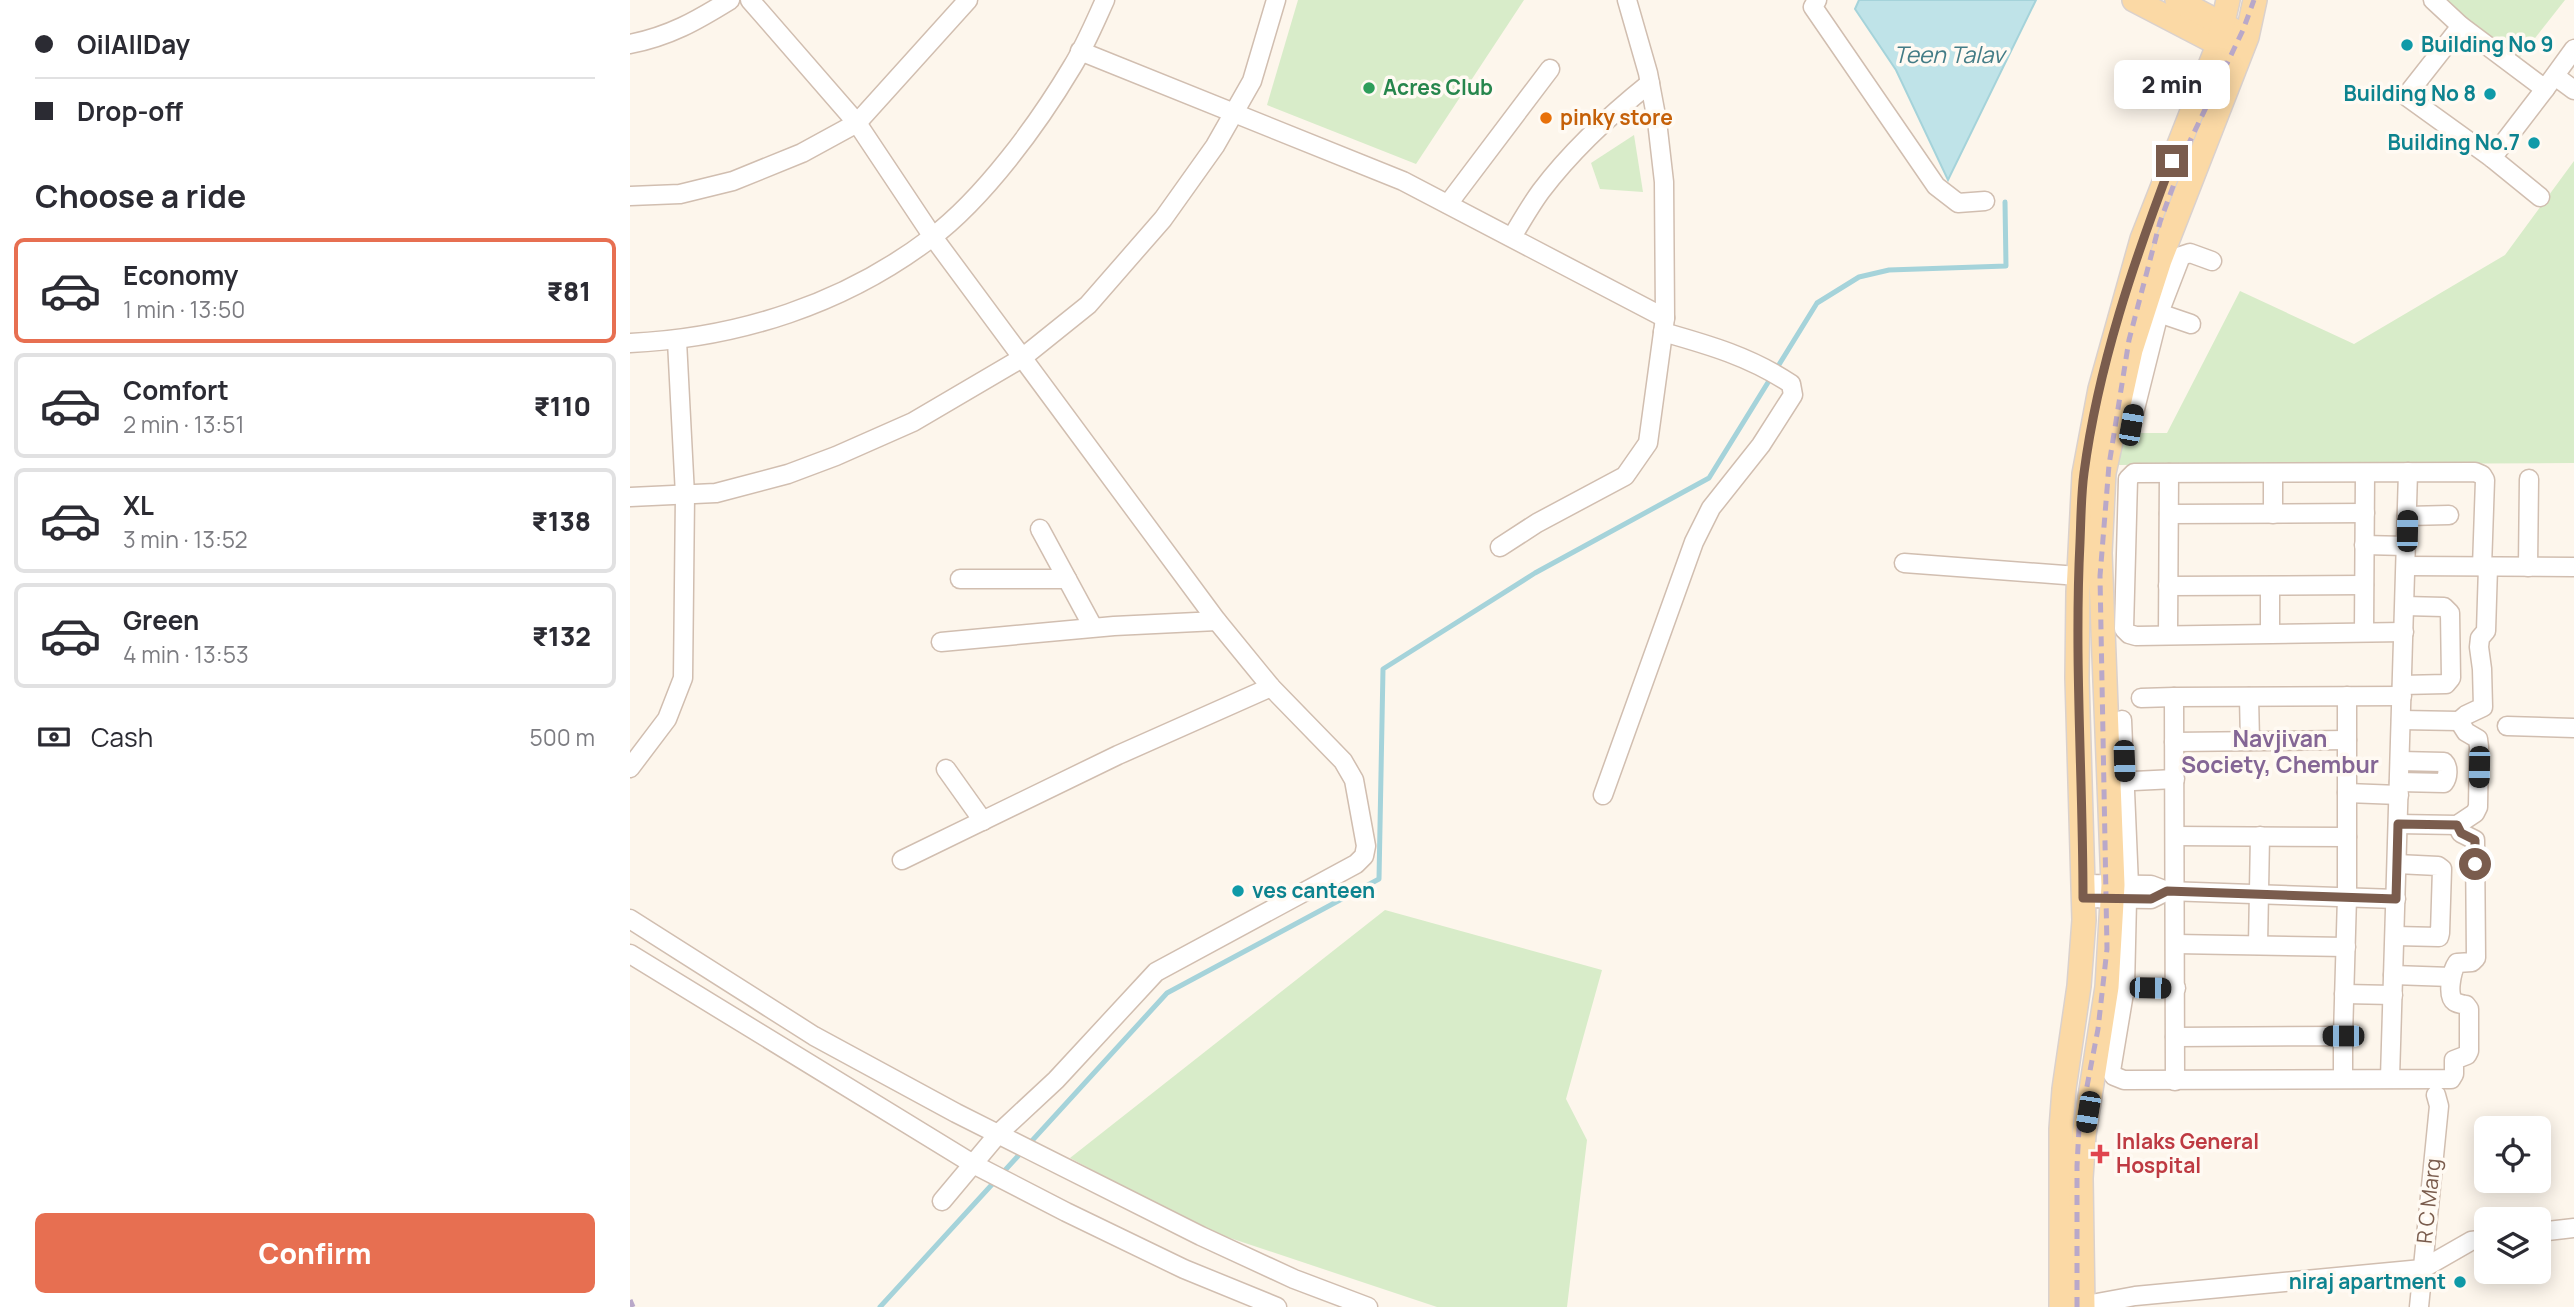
<!DOCTYPE html>
<html lang="en">
<head>
<meta charset="utf-8">
<style>
	:root { --surface:#fff; --page:#f7f7f7; --text:#2b2b33; --muted:#7c7c81; --line:#e1e1e2; --accent:#e76f51 }
	body { margin:0; font-family:Manrope,sans-serif; background:var(--page); color:var(--text); height:100vh; display:flex; flex-direction:column; font-size:26px; white-space:nowrap }
	* { box-sizing:border-box; margin:0 }
	p { font-size:23px; color:var(--muted) }
	.icon { flex:none; width:38px; height:38px; fill:none; stroke:currentColor; stroke-width:2; stroke-linecap:round; stroke-linejoin:round }
	.map { position:relative; flex:1; overflow:hidden }
	.drawer { display:flex; flex-direction:column; background:var(--surface); width:630px }
	.drawer>* { flex:none }
	.hud { display:grid; align-content:center; height:154px; padding:0 35px; background:var(--surface) }
	.fabs { position:absolute; left:1844px; top:1116px; display:grid; gap:14px }
	.fabs a { display:grid; place-items:center; width:77px; height:77px; border-radius:10px; background:var(--surface); box-shadow:0 4px 18px #0003; font-size:35px }
	.end { position:absolute; width:32px; height:32px; margin:-16px; border:9px solid #7a5c4d; background:#fff; box-shadow:0 0 0 4px #fff }
	.from { border-radius:50% }
	.bubble { position:absolute; height:49px; border-radius:10px; background:var(--surface); box-shadow:0 4px 18px #0003; font-size:23px; font-weight:800; line-height:49px; text-align:center }
	.car { position:absolute; width:21px; height:42px; margin:-21px -10px; border-radius:9px; box-shadow:0 0 5px 2px #0007; background:linear-gradient(#222 24%,#8ab4d8 0 40%,#222 0 76%,#8ab4d8 0 86%,#222 0) }
	.hud b { display:flex; align-items:center; gap:24px; height:66px; font-size:26px }
	.hud b+b { border-top:2px solid var(--line) }
	.hud i { width:18px; height:18px; background:var(--text) }
	ul { padding:0; list-style:none }
	li { display:flex; align-items:center; gap:21px; height:105px; margin:0 14px 10px; padding:0 21px; border:4px solid var(--line); border-radius:10px }
	li div { flex:1 }
	li b { display:block; font-size:26px }
	li em { font-style:normal; font-weight:800 }
	li.selected { border-color:var(--accent) }
	li>.icon { width:63px; height:63px; stroke-width:1.5 }
	h2 { padding:0 35px; font-size:32px; line-height:84px }
	.pay { display:flex; align-items:center; gap:18px; height:77px; padding:0 35px; font-size:26px }
	.pay p { margin-inline-start:auto }
	.action { display:flex; gap:14px; margin-top:auto; padding:14px 35px }
	.action a { flex:1; height:80px; border-radius:10px; background:var(--accent); color:#fff; font-size:28px; font-weight:800; line-height:80px; text-align:center }
	main { display:flex; flex:1; min-height:0 }
	.map>svg:first-child { display:block }
</style>
</head>
<body>
<main>
<section class="drawer">
<div class="hud">
<b><i class="from"></i>OilAllDay</b>
<b><i></i>Drop-off</b>
</div>
<h2>Choose a ride</h2>
<ul>
<li class="selected"><svg class="icon" aria-label="car" viewBox="0 0 24 24"><path d="M5 17H2v-5l4-1 3-4h7l3 4 3 1v5h-3M9 17h6M6 11h13"/><circle cx="7" cy="17" r="2"/><circle cx="17" cy="17" r="2"/></svg><div><b>Economy</b><p>1 min · 13:50</p></div><em>₹81</em></li>
<li><svg class="icon" aria-label="car" viewBox="0 0 24 24"><path d="M5 17H2v-5l4-1 3-4h7l3 4 3 1v5h-3M9 17h6M6 11h13"/><circle cx="7" cy="17" r="2"/><circle cx="17" cy="17" r="2"/></svg><div><b>Comfort</b><p>2 min · 13:51</p></div><em>₹110</em></li>
<li><svg class="icon" aria-label="car" viewBox="0 0 24 24"><path d="M5 17H2v-5l4-1 3-4h7l3 4 3 1v5h-3M9 17h6M6 11h13"/><circle cx="7" cy="17" r="2"/><circle cx="17" cy="17" r="2"/></svg><div><b>XL</b><p>3 min · 13:52</p></div><em>₹138</em></li>
<li><svg class="icon" aria-label="car" viewBox="0 0 24 24"><path d="M5 17H2v-5l4-1 3-4h7l3 4 3 1v5h-3M9 17h6M6 11h13"/><circle cx="7" cy="17" r="2"/><circle cx="17" cy="17" r="2"/></svg><div><b>Green</b><p>4 min · 13:53</p></div><em>₹132</em></li>
</ul>
<div class="pay"><svg class="icon" aria-label="cash" viewBox="0 0 24 24"><path d="M3 7h18v10H3z"/><circle cx="12" cy="12" r="2"/></svg>Cash<p>500 m</p></div>
<div class="action"><a>Confirm</a></div>
</section>
<div class="map">
<svg width="1944" height="1307" viewBox="0 0 1944 1307">
	<rect width="100%" height="100%" fill="#fdf6ec"/>
	<g fill="#d8ecc9">
		<polygon points="668,0 894,0 786,164 637,105"/>
		<polygon points="1799,0 1935,0 1883,66"/>
		<polygon points="1004,135 1013,192 970,189 961,163"/>
		<polygon points="1944,161 1944,463 1485,465 1494,433 1537,433 1610,291 1724,344 1875,255"/>
		<polygon points="755,910 972,970 936,1099 957,1140 937,1307 807,1307 573,1229 440,1158"/>
	</g>
	<polygon fill="#bfe3e8" stroke="#a5d3da" stroke-width="2" points="1229,0 1406,0 1318,180 1266,70 1225,9"/>
	<g fill="none" stroke-linecap="round" stroke-linejoin="round">
		<polyline stroke="#a5d3da" stroke-width="5" points="250,1307 537,993 749,879 753,669 905,573 1079,478 1187,303 1229,277 1259,270 1376,266 1375,202"/>
		<g stroke="#d1beb0" stroke-width="21">
			<g id="minor">
				<polyline points="120,0 227,123 303,237 587,621 641,687 713,761 724,780 736,846 734,856 726,864 526,972 426,1080 369,1133 312,1201"/>
				<polyline points="1187,0 1183,7 1306,186 1328,203 1355,201"/>
				<polyline points="1803,0 1831,26 1915,89 1944,49"/>
				<polyline points="1831,26 1776,96 1862,158 1910,197"/>
				<path d="M 0,44 C 40,36 66,21 100,0"/>
				<polyline points="450,51 773,181 1035,318"/>
				<polyline points="1925,76 1944,90"/>
				<polyline points="1862,158 1915,89"/>
				<polyline points="0,196 50,194 103,181 172,153 227,123 338,0"/>
				<polyline points="818,204 920,69"/>
				<path d="M 882,237 C 891,222 900,206 911,191 C 942,150 980,115 1020,83"/>
				<polyline points="1520,310 1561,324"/>
				<path d="M 0,343 C 109,338 214,304 301,238 C 354,198 408,124 442,67 C 455,46 465,22 475,0"/>
				<polyline points="1501,425 1529,313 1551,256 1560,253 1582,261"/>
				<polyline points="1643,473 1643,514"/>
				<polyline points="0,497 86,493 158,474 206,456 283,422 392,358 458,305 533,219 585,146 622,81 646,0"/>
				<polyline points="1539,514 1735,513"/>
				<polyline points="1777,516 1819,515"/>
				<polyline points="410,529 463,627"/>
				<polyline points="1734,545 1776,546"/>
				<polyline points="870,547 907,523 995,476 1018,443 1035,318 1034,182 1027,121 1018,73 997,0"/>
				<polyline points="1274,563 1448,576"/>
				<polyline points="1776,566 1944,567"/>
				<polyline points="1898,567 1899,479"/>
				<polyline points="330,579 437,579"/>
				<polyline points="1538,586 1734,585"/>
				<polyline points="1640,586 1640,633"/>
				<polyline points="1734,632 1735,473"/>
				<polyline points="1774,632 1506,636 1499,634 1494,629 1498,479 1504,473 1845,472 1852,475 1855,480 1852,567"/>
				<polyline points="1538,634 1539,473"/>
				<polyline points="311,642 484,626 587,621"/>
				<polyline points="1772,685 1816,684 1821,678 1820,613 1814,607 1775,606"/>
				<polyline points="1619,697 1620,741"/>
				<polyline points="1511,698 1544,697"/>
				<polyline points="1492,720 1499,885"/>
				<polyline points="1771,720 1829,721 1836,715 1853,707 1852,669 1849,647 1850,638 1856,631 1858,567"/>
				<polyline points="1877,726 1944,728"/>
				<polyline points="1544,742 1717,740"/>
				<polyline points="0,768 37,719 53,678 55,495 47,341"/>
				<polyline points="316,769 353,821"/>
				<polyline points="1483,782 1545,779"/>
				<path d="M 1769,782 L 1814,783 C 1818,778 1819,767 1814,762 L 1770,761"/>
				<polyline points="1717,793 1769,795"/>
				<path d="M 973,795 L 1064,542 L 1081,508 L 1131,445 L 1163,395 L 1161,384 C 1121,357 1079,345 1033,332"/>
				<polyline points="1768,824 1827,825 1845,813 1848,807 1849,747 1848,739 1836,732 1829,721"/>
				<polyline points="1545,836 1717,837"/>
				<polyline points="272,860 488,755 641,687"/>
				<polyline points="1453,884 1521,885 1537,891 1766,899"/>
				<polyline points="1453,898 1521,899 1537,891"/>
				<path d="M 1497,900 L 1495,987 L 1481,1071 L 1484,1076 L 1494,1080 L 1821,1079 L 1824,1074 L 1824,1060 L 1837,1055 L 1839,1051 L 1839,1009 L 1836,1005 C 1835,1005 1826,1003 1825,1002 C 1816,996 1822,970 1827,963 L 1842,962 L 1846,958 L 1845,840 L 1831,833 L 1827,825"/>
				<polyline points="0,919 184,1036 326,1113 571,1236 664,1279 738,1307"/>
				<polyline points="1765,936 1809,937 1810,933 1812,869 1808,866 1767,864"/>
				<polyline points="1546,944 1716,947"/>
				<polyline points="1628,945 1630,836"/>
				<polyline points="0,954 343,1164 436,1212 554,1269 647,1307"/>
				<polyline points="1763,975 1821,977"/>
				<polyline points="1484,987 1546,988"/>
				<polyline points="1714,994 1763,995"/>
				<polyline points="1713,1036 1717,897 1717,696"/>
				<polyline points="1545,1037 1713,1036 1713,1078"/>
				<polyline points="1760,1078 1778,472"/>
				<polyline points="1545,1081 1544,697 1772,696"/>
				<polyline points="1909,1232 1944,1228"/>
				<polyline points="1445,1307 1505,1296 1792,1269 1841,1241 1857,1239"/>
				<polyline points="1789,1307 1809,1106 1806,1095"/>
			</g>
		</g>
		<g stroke="#dad1cd" stroke-width="26">
			<g id="major">
				<polyline points="1504,0 1600,50"/>
				<polyline points="1547,0 1605,31"/>
				<polyline points="1431,1307 1431,1129 1434,1089 1449,986 1454,920 1447,678 1448,592 1454,474 1470,389 1512,239 1588,45 1598,0"/>
				<polyline points="1453,1307 1451,1178 1454,1135 1477,987 1483,885 1470,553 1474,473 1501,350 1530,260 1617,37 1625,0"/>
			</g>
		</g>
		<use href="#minor" stroke="#fff" stroke-width="18"/>
		<use href="#major" stroke="#fbd9a5" stroke-width="23"/>
		<g stroke="#b9a8c9" stroke-width="5" stroke-dasharray="10 7" stroke-linecap="butt">
			<polyline points="0,1300 3,1307"/>
			<polyline points="1447,1307 1447,1166 1449,1128 1468,1029 1477,949 1470,576 1479,465 1499,340 1530,222 1559,143 1613,30 1624,0"/>
		</g>
	</g>
	<g fill="none" stroke-linecap="round" stroke-linejoin="round">
		<path stroke="#7a5c4d" stroke-width="9" d="M 1542,161 C 1504,261 1468,366 1454,473 C 1451,495 1451,519 1450,542 C 1444,661 1453,779 1453,898 L 1521,899 L 1537,891 L 1766,899 L 1768,824 L 1827,825 L 1831,833 L 1845,840 L 1845,864"/>
	</g>
	<g fill="#0f9aa8" stroke="#fffaf3" stroke-width="2.5">
		<circle cx="1777" cy="45" r="7"/>
		<circle cx="1860" cy="94" r="7"/>
		<circle cx="1904" cy="143" r="7"/>
		<circle cx="608" cy="891" r="7"/>
		<circle cx="1830" cy="1282" r="7"/>
	</g>
	<circle fill="#2e9e5b" stroke="#fffaf3" stroke-width="2.5" cx="739" cy="88" r="7"/>
	<circle fill="#e8710a" stroke="#fffaf3" stroke-width="2.5" cx="916" cy="118" r="7"/>
	<path fill="#e0444e" stroke="#fffaf3" stroke-width="2.5" d="M1466.5 1143.5h7v7h7v7h-7v7h-7v-7h-7v-7h7z"/>
	<g text-anchor="middle" stroke-width="7" stroke-linejoin="round" paint-order="stroke">
		<g font-size="21" font-weight="bold" fill="#0d838f" stroke="#fffaf3" text-anchor="end">
			<text x="1791" y="52" text-anchor="start">Building No 9</text>
			<text x="1846" y="101">Building No 8</text>
			<text x="1890" y="150">Building No.7</text>
			<text x="622" y="898" text-anchor="start">ves canteen</text>
			<text x="1816" y="1289">niraj apartment</text>
		</g>
		<g font-size="21" font-weight="bold" fill="#27864d" stroke="#fffaf3" text-anchor="start">
			<text x="753" y="95">Acres Club</text>
		</g>
		<g font-size="21" font-weight="bold" fill="#c56008" stroke="#fffaf3" text-anchor="start">
			<text x="930" y="125">pinky store</text>
		</g>
		<g font-size="21" font-weight="bold" fill="#be3a42" stroke="#fffaf3" text-anchor="start">
			<text x="1486" y="1149">Inlaks General<tspan x="1486" dy="24">Hospital</tspan></text>
		</g>
		<g font-size="21" fill="#7a5c4d" stroke="#fffaf3">
			<text transform="translate(1799 1201) rotate(-84)" y="7">R C Marg</text>
		</g>
		<g font-size="23" font-style="italic" fill="#437c86" stroke="#fffaf3">
			<text x="1319" y="63">Teen Talav</text>
		</g>
		<g font-size="23" font-weight="bold" fill="#846695" stroke="#fffaf3">
			<text x="1650" y="747">Navjivan<tspan x="1650" dy="26">Society, Chembur</tspan></text>
		</g>
	</g>
</svg>
<div class="fabs">
<a><svg class="icon" aria-label="locate" viewBox="0 0 24 24"><circle cx="12" cy="12" r="6"/><path d="M12 2v4M12 18v4M2 12h4M18 12h4"/></svg></a>
<a><svg class="icon" aria-label="layers" viewBox="0 0 24 24"><path d="M12 4l9 5-9 5-9-5zM3 14l9 5 9-5"/></svg></a>
</div>
<i class="end from" style="left:1845px;top:864px"></i>
<i class="end" style="left:1542px;top:161px"></i>
<div class="bubble" style="left:1484px;top:60px;width:116px">2 min</div>
<i class="car" style="left:1501px;top:425px;rotate:10deg"></i>
<i class="car" style="left:1777px;top:531px;rotate:1deg"></i>
<i class="car" style="left:1494px;top:761px;rotate:178deg"></i>
<i class="car" style="left:1849px;top:767px;rotate:181deg"></i>
<i class="car" style="left:1520px;top:988px;rotate:91deg"></i>
<i class="car" style="left:1713px;top:1036px;rotate:270deg"></i>
<i class="car" style="left:1458px;top:1112px;rotate:189deg"></i>
</div>
</main>
</body>
</html>
